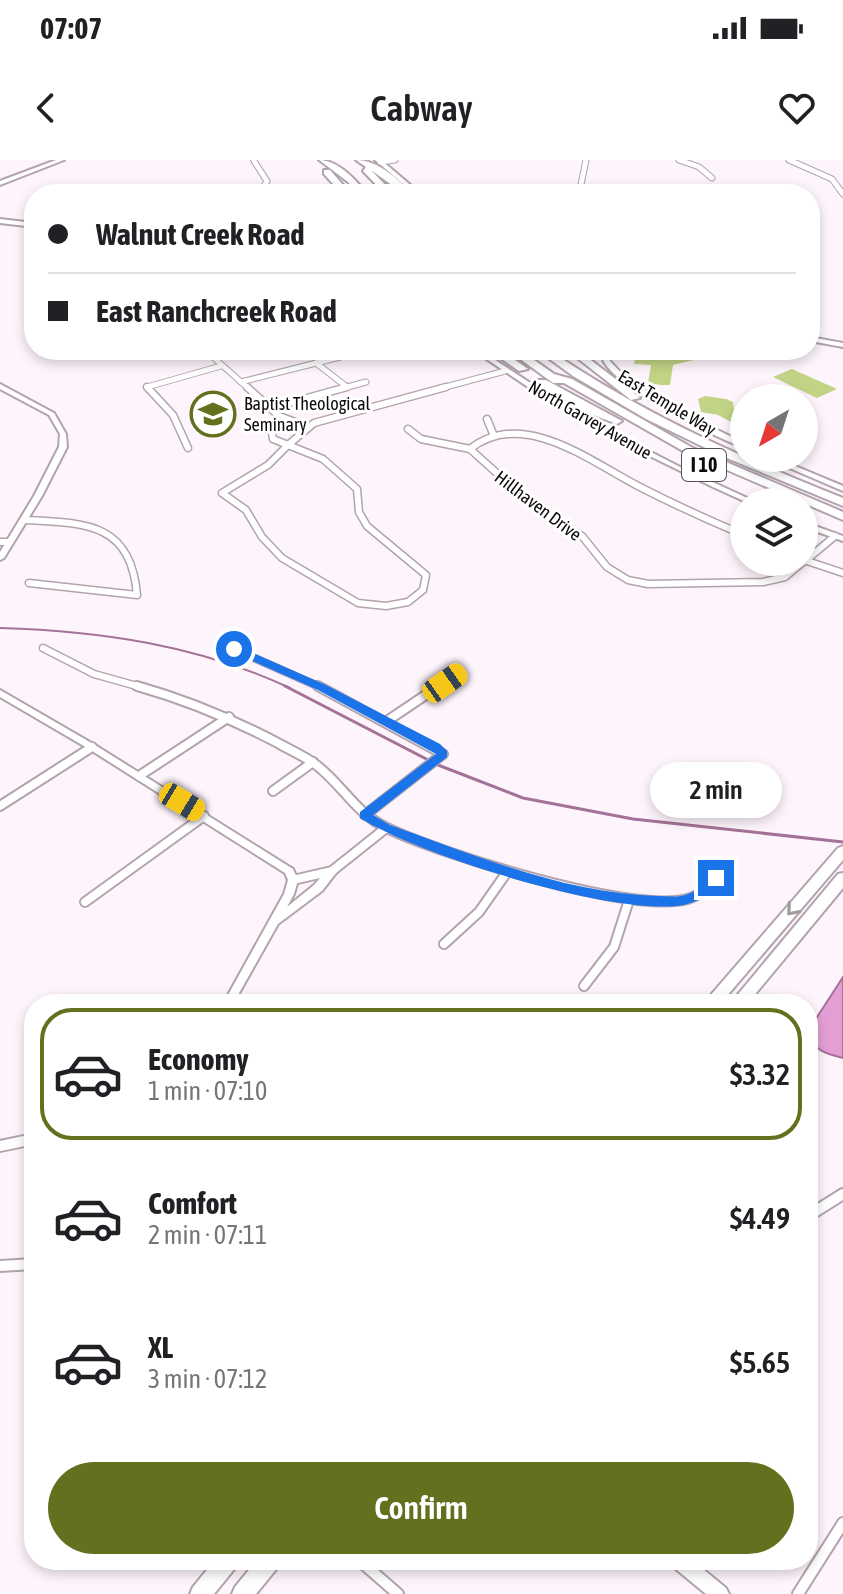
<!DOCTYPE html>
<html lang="en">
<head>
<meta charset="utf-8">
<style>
	:root { --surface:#fff; --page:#f2f2f2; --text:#202124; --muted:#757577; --line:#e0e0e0; --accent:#62711e }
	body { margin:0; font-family:"Asap Condensed",sans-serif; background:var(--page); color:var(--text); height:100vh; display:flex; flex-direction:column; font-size:30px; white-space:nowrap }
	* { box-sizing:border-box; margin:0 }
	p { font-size:26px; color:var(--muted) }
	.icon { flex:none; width:44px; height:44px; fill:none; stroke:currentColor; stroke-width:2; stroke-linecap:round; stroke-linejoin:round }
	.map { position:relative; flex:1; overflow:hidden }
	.details { position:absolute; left:24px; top:834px; width:794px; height:576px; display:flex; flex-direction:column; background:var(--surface); border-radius:32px; box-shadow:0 4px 12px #0003 }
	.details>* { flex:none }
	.guide { position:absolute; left:24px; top:24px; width:796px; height:176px; border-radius:32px; box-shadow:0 4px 12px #0003; display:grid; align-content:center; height:176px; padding:0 24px; background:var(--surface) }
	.needle { width:52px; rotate:219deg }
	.controls { position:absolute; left:730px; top:224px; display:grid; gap:16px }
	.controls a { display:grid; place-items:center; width:88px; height:88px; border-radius:50%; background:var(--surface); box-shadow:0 4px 12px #0003; font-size:40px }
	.end { position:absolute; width:36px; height:36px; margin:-18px; border:10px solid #1a73e8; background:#fff; box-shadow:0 0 0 4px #fff }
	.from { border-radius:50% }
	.bubble { position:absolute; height:56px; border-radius:28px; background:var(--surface); box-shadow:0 4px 12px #0003; font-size:26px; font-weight:600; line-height:56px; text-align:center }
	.car { position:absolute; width:24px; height:48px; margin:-24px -12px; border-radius:10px; box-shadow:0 0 6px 2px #0007; background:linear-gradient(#f5c518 24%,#345 0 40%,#f5c518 0 76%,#345 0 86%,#f5c518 0) }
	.guide b { display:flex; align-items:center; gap:28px; height:76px; font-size:30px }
	.guide b+b { border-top:2px solid var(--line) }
	.guide i { width:20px; height:20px; background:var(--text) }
	ul { padding:14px 0 0; list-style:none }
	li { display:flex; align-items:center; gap:24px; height:132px; margin:0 16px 12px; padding:0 8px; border:4px solid transparent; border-radius:32px }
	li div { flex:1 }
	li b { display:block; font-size:30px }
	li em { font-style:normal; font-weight:600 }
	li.current { border-color:var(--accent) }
	li>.icon { width:72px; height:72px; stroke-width:1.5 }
	.primary-button { display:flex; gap:16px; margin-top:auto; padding:16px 24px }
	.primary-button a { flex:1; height:92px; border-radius:48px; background:var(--accent); color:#fff; font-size:32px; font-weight:600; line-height:92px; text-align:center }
	.status { display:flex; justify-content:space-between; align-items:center; height:56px; padding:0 40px; background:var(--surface); direction:ltr }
	.status svg { height:22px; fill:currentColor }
	header { display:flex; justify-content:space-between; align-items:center; height:104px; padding:0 24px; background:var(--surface); font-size:36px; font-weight:600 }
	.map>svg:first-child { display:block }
</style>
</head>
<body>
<div class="status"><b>07:07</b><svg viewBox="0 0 49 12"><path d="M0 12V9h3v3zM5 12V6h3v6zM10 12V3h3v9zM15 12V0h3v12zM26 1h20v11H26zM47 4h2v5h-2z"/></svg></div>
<header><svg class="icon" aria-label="back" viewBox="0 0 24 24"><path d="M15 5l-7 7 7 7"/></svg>Cabway<svg class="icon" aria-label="heart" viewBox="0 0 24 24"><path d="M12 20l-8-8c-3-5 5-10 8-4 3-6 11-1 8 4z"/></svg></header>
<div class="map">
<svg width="843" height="1434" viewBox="0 0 843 1434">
	<rect width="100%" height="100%" fill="#fef5fc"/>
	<path fill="#e39fd4" stroke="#a37298" stroke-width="2" d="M 843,817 L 843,898 C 826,894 812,890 808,871 Z"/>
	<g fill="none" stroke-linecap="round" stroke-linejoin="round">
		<path stroke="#a37298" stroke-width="2" d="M 0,468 C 100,471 198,485 290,528"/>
		<polyline stroke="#a37298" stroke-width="3" points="285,526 438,605 523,638 633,659 843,682"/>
	</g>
	<g fill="#c1d485">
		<polygon points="625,190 646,190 645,195 665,197 692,190 726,192 673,205 670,225 661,225 648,223 651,205 634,204 635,199 623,198"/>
		<polygon points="792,209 837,229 817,238 773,217"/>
		<polygon points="705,236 726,239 733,242 734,251 744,247 744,269 718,255 701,252 698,239"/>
	</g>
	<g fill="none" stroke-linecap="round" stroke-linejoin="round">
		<g stroke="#b2a3ae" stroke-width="7">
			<g id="minor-far3">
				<polyline points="679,0 699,7 712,18"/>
				<polyline points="789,0 832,19 843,34"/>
				<polyline points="254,1 267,21 259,34"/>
				<polyline points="380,2 395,0"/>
				<polyline points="579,34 586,0"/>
				<polyline points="205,190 249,229"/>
				<polyline points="316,203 347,227"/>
				<polyline points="241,222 340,197"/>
				<polyline points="149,229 147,227 221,206"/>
				<polyline points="340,229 366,222"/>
				<polyline points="438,229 505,211"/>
			</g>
		</g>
		<g stroke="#b2a3ae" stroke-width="9">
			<g id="minor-far2">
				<polyline points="147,227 173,255 188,288"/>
				<polyline points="247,227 279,256 309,267"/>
				<polyline points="271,248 347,227"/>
				<polyline points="279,256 271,267 273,279 288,285"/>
				<polyline points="487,259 494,276"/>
				<polyline points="408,269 421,279 470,289 531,344 582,376 607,407 628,420 648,424 763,422 785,417 803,402"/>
				<polygon points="288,285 323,299 357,329 359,352 367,366 426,415 423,430 408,442 386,446 358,443 282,398 262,377 246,350 222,333 268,305"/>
				<polyline points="288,285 314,263 446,227"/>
				<path d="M 470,289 C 523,247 591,302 638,326 C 673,344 708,360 744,375"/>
				<path d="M 24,360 C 85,363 131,362 137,435 L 29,423"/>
				<polyline points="0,382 9,382"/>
				<polyline points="804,400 843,413"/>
				<polyline points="805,401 835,376"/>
				<polyline points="223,480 234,489 322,528"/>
				<polyline points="43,488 94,514 144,528"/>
				<polyline points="436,528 461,512"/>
			</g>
		</g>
		<g stroke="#b2a3ae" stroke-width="12">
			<g id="minor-far1">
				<path d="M 137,526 C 187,540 232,559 278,583 C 290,590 304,596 315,604 C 343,625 354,652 387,668 C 438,693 644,759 693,737 C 702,733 710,726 716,718"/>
				<polyline points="318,526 443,594 365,655"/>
				<polyline points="387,561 439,526"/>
				<polyline points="139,616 229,557"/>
				<polyline points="273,631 313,602"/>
				<polyline points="0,646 92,587"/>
				<polyline points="293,720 332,711 386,668"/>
				<polyline points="85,742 204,656"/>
				<polyline points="444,784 479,752 507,712"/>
				<polyline points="584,826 614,787 629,740"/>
			</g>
		</g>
		<g stroke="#b2a3ae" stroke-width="14">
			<g id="minor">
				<polyline points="0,986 34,979"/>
				<polyline points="808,1056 843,1034"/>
				<polyline points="0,1106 34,1104"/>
				<polyline points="359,1400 398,1434"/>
				<polyline points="798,1434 843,1363"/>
			</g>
		</g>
		<g stroke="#b2a3ae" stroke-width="4">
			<g id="tertiary">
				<polygon points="56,0 64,0 0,25 0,21"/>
				<polygon points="375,0 381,0 421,34 415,34"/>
				<polygon points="0,59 34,63 34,67 0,63"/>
				<polygon points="810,177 843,183 843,187 810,181"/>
				<polygon points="473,190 480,190 544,232 612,272 682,308 756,342 746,342 713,327 607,275 540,235"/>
				<path d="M 600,190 L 606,190 L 610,201 L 622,214 L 641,228 L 689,256 L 744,283 L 744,288 C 713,276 619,229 604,202 C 602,198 601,194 600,190 Z"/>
				<polygon points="0,224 54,253 66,274 67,287 42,336 4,398 0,400 0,392 34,336 59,287 60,274 49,255 0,229"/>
				<polygon points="766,298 776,298 843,326 843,331"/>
				<polygon points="804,362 843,376 843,381 804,367"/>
				<polygon points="0,530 95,585 293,709 298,720 294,734 287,747 314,725 328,709 336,709 337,711 336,713 322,731 278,764 233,844 223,844 284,734 288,720 285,713 89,589 0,537"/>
			</g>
		</g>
		<g stroke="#b2a3ae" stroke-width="4">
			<polygon id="secondary" points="669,1400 692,1400 726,1428 729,1434 706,1434 672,1406"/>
		</g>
		<g stroke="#b2a3ae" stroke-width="4">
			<g id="primary">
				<polygon points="843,686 843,700 720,844 703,844 838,688"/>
				<polygon points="843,713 843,728 747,844 730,844 838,714"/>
				<polygon points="215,1400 239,1400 236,1407 214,1434 190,1434 193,1427"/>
				<polygon points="257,1400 281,1400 278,1407 256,1434 232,1434 235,1427"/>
			</g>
		</g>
		<g stroke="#b2a3ae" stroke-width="4">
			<g id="motorway">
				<path d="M 319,0 C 338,0 356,20 367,34 L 358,34 L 348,22 Z"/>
				<path d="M 356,0 C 378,0 398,19 413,34 L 404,34 L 371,10 L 394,34 L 385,34 L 363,11 L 366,7 Z"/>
				<polygon points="324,10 330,10 351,34 342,34 324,14"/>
				<polygon points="489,190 501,190 528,209 519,211"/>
				<polygon points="508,190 520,190 554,214 572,219 691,287 843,352 843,360 683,291 564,223 553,223"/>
				<path d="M 537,190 L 549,190 C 641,253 740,297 843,338 L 843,346 L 722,296 L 646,259 L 573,216 Z"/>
				<polygon points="567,190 578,190 640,238 631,240"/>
				<polygon points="538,220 546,220 622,261 617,264 588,253 538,224"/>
			</g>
		</g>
		<use href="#minor-far3" stroke="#fff" stroke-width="5"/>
		<use href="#minor-far2" stroke="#fff" stroke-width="6"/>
		<use href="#minor-far1" stroke="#fff" stroke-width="8"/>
		<use href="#minor" stroke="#fff" stroke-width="10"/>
		<use href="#tertiary" fill="#fff" fill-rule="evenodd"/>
		<use href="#secondary" fill="#fff" fill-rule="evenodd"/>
		<use href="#primary" fill="#fff" fill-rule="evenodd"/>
		<use href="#motorway" fill="#fff" fill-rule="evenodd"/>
	</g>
	<defs><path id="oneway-chevron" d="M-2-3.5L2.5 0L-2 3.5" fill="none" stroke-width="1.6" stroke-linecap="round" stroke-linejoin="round" transform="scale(2)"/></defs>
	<use stroke="#9f9d9e" href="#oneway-chevron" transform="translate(792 750) rotate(131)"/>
	<path fill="#1a73e8" d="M 230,486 L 237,486 L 326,525 L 440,584 L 447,591 L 447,597 L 373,655 L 390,665 C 474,695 567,734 657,736 C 667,736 678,738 688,734 C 697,731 705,723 711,715 L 720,715 L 722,718 C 712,734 696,744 677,746 C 606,753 421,696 360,658 L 360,652 L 436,594 L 318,530 L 230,491 Z"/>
	<defs>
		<g id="school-ring" transform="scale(2.3)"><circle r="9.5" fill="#fff" stroke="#62711e" stroke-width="1.5"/><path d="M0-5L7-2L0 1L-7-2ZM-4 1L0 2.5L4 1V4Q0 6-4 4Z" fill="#62711e"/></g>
	</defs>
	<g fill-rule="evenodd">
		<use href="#school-ring" x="213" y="254"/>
	</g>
	<g text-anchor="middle" stroke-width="6" stroke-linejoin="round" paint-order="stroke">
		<g font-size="18" fill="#0e090d" stroke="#fff">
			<text transform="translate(667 243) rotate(31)" y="6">East Temple Way</text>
			<text transform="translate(590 260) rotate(30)" y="6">North Garvey Avenue</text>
			<text transform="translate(538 346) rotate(37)" y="6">Hillhaven Drive</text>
		</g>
		<g font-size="18" fill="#0e090d" stroke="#fff" text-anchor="start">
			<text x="244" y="250">Baptist Theological<tspan x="244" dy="21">Seminary</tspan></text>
		</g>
		<rect fill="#fff" stroke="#565356" stroke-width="2" x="682" y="289" width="44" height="32" rx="6"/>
		<g font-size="20" font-weight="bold" fill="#0e090d">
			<text x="704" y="312">I 10</text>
		</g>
	</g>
</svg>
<div class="controls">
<a><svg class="needle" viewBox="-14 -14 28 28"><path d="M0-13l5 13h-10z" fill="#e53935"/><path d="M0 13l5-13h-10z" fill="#757577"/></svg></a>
<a><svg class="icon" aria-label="layers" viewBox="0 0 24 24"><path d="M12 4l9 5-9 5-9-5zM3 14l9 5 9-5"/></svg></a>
</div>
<i class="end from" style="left:234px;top:489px"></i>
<i class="end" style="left:716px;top:718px"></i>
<div class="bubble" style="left:650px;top:602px;width:132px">2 min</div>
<i class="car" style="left:445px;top:523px;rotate:55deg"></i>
<i class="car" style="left:182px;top:642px;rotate:121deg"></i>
<div class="guide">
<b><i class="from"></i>Walnut Creek Road</b>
<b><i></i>East Ranchcreek Road</b>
</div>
<section class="details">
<ul>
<li class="current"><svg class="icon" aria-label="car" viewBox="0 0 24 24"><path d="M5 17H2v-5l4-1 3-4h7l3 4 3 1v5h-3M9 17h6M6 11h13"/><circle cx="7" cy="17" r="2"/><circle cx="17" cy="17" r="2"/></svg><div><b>Economy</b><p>1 min · 07:10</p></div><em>$3.32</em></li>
<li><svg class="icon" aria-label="car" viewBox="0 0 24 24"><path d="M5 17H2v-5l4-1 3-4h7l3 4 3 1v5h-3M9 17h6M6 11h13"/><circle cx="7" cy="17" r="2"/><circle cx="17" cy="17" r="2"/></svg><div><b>Comfort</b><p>2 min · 07:11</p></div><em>$4.49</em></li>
<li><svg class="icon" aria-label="car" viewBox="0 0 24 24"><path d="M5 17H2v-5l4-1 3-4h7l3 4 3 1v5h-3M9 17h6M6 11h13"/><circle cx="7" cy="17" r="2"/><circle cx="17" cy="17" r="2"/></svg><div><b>XL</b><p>3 min · 07:12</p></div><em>$5.65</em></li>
</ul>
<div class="primary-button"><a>Confirm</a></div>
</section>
</div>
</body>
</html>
